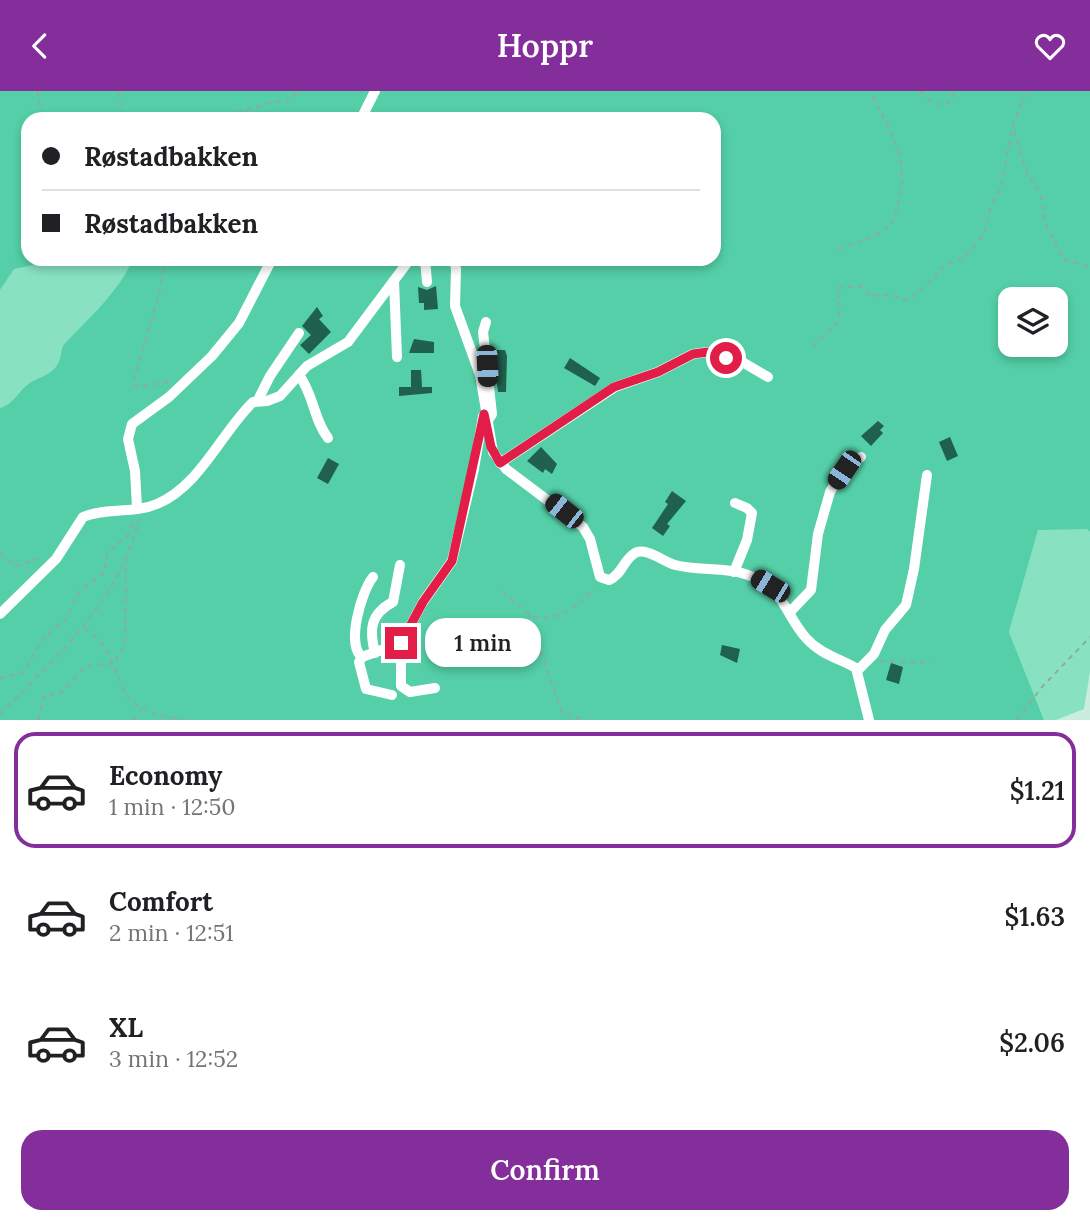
<!DOCTYPE html>
<html lang="en">
<head>
<meta charset="utf-8">
<style>
	:root { --surface:#fff; --page:#f2f2f2; --text:#202124; --muted:#757577; --line:#e0e0e0; --accent:#842e9c }
	body { margin:0; font-family:Lora,serif; background:var(--page); color:var(--text); height:100vh; display:flex; flex-direction:column; font-size:26px; white-space:nowrap }
	* { box-sizing:border-box; margin:0 }
	p { font-size:23px; color:var(--muted) }
	.icon { flex:none; width:38px; height:38px; fill:none; stroke:currentColor; stroke-width:2; stroke-linecap:round; stroke-linejoin:round }
	.map { position:relative; height:629px; overflow:hidden }
	.side { display:flex; flex-direction:column; background:var(--surface); flex:1 }
	.side>* { flex:none }
	.hud { position:absolute; left:21px; top:21px; width:700px; height:154px; border-radius:21px; box-shadow:0 4px 10px #0003; display:grid; align-content:center; height:154px; padding:0 21px; background:var(--surface) }
	.buttons { position:absolute; left:998px; top:196px; display:grid; gap:14px }
	.buttons a { display:grid; place-items:center; width:70px; height:70px; border-radius:14px; background:var(--surface); box-shadow:0 4px 10px #0003; font-size:35px }
	.end { position:absolute; width:32px; height:32px; margin:-16px; border:9px solid #e11d48; background:#fff; box-shadow:0 0 0 4px #fff }
	.from { border-radius:50% }
	.bubble { position:absolute; height:49px; border-radius:21px; background:var(--surface); box-shadow:0 4px 10px #0003; font-size:23px; font-weight:600; line-height:49px; text-align:center }
	.car { position:absolute; width:21px; height:42px; margin:-21px -10px; border-radius:9px; box-shadow:0 0 5px 2px #0007; background:linear-gradient(#222 24%,#8ab4d8 0 40%,#222 0 76%,#8ab4d8 0 86%,#222 0) }
	.hud b { display:flex; align-items:center; gap:24px; height:66px; font-size:26px }
	.hud b+b { border-top:2px solid var(--line) }
	.hud i { width:18px; height:18px; background:var(--text) }
	ul { padding:12px 0 0; list-style:none }
	li { display:flex; align-items:center; gap:21px; height:116px; margin:0 14px 10px; padding:0 7px; border:4px solid transparent; border-radius:21px }
	li div { flex:1 }
	li b { display:block; font-size:26px }
	li em { font-style:normal; font-weight:600 }
	li.active { border-color:var(--accent) }
	li>.icon { width:63px; height:63px; stroke-width:1.5 }
	.button { display:flex; gap:14px; margin-top:auto; padding:14px 21px }
	.button a { flex:1; height:80px; border-radius:21px; background:var(--accent); color:#fff; font-size:28px; font-weight:600; line-height:80px; text-align:center }
	header { display:flex; justify-content:space-between; align-items:center; height:91px; padding:0 21px; background:var(--accent); color:#fff; font-size:32px; font-weight:600 }
	.map>svg:first-child { display:block }
</style>
</head>
<body>
<header><svg class="icon" aria-label="back" viewBox="0 0 24 24"><path d="M15 5l-7 7 7 7"/></svg>Hoppr<svg class="icon" aria-label="heart" viewBox="0 0 24 24"><path d="M12 20l-8-8c-3-5 5-10 8-4 3-6 11-1 8 4z"/></svg></header>
<div class="map">
<svg width="1090" height="629" viewBox="0 0 1090 629">
	<rect width="100%" height="100%" fill="#c9eedf"/>
	<g fill="#88e2c2">
		<path d="M 41,168 L 133,168 C 118,201 90,226 65,252 C 60,257 62,265 58,272 C 53,283 42,285 33,290 C 19,297 16,312 0,317 L 0,199 L 14,177 L 38,173 Z"/>
		<polygon points="1038,438 1087,438 1090,441 1090,581 1084,618 1056,629 1044,629 1009,541"/>
	</g>
	<path fill="#54cfa8" fill-rule="evenodd" d="M 0,0 L 1090,0 L 1090,441 L 1087,438 L 1038,439 L 1009,541 L 1044,629 L 0,629 L 0,317 C 16,312 19,297 33,290 C 42,285 53,283 58,272 C 62,265 60,257 65,252 C 90,226 118,201 133,168 L 714,168 L 714,28 L 121,28 L 117,21 L 110,23 L 106,28 L 28,28 L 28,168 L 41,168 L 38,173 L 14,178 L 0,199 ZM 1010,208 L 1055,208 L 1055,254 L 1010,254 Z"/>
	<g fill="#1f614c">
		<polygon points="436,195 438,218 424,219 424,212 419,212 418,196 427,199"/>
		<polygon points="317,216 323,225 319,228 331,241 309,263 300,254 311,244 302,235"/>
		<polygon points="414,248 434,251 434,262 409,262"/>
		<polygon points="493,259 505,259 507,265 506,301 498,301"/>
		<polygon points="570,267 600,287 595,295 564,277"/>
		<polygon points="411,279 421,279 422,296 432,296 432,302 399,305 399,296 411,296"/>
		<polygon points="878,330 884,335 880,339 883,342 871,355 861,345"/>
		<polygon points="950,346 958,365 947,370 939,351"/>
		<polygon points="541,356 557,373 552,383 545,378 543,382 527,370"/>
		<polygon points="328,367 339,373 328,393 317,387"/>
		<polygon points="672,400 686,410 667,433 670,435 663,445 652,437 668,413 665,411"/>
		<polygon points="722,554 740,558 737,572 720,564"/>
		<polygon points="891,572 903,576 899,593 886,589"/>
	</g>
	<g fill="none" stroke-linecap="round" stroke-linejoin="round">
		<g stroke="#8dab9f" stroke-width="2" stroke-dasharray="5 5" stroke-linecap="butt">
			<polyline points="37,0 43,28"/>
			<polyline points="118,0 123,28"/>
			<path d="M 921,0 C 930,12 935,16 950,11 L 955,0"/>
			<polyline points="198,28 225,25 277,10 286,11 299,0"/>
			<polyline points="1014,40 1027,82 1041,103 1045,132 1064,169 1090,176"/>
			<path d="M 838,158 L 871,147 L 891,134 C 915,73 896,54 870,0"/>
			<polyline points="165,168 159,204 133,292 138,296 169,291"/>
			<polyline points="813,255 838,231 840,215 837,197 860,195 870,205 890,204 908,209 934,188 940,177 964,166 983,145 991,114 1001,97 1012,37 1026,0"/>
			<polyline points="0,462 15,475 41,467"/>
			<path d="M 503,500 C 512,508 521,520 533,525 C 554,533 583,513 594,496"/>
			<polyline points="528,522 562,622 586,629"/>
			<path d="M 85,538 C 121,560 112,602 141,617 C 153,624 171,626 184,629"/>
			<polyline points="880,570 931,572"/>
			<polyline points="0,587 24,581 41,550 66,528 80,500 104,482 107,462 128,444 134,428"/>
			<path d="M 0,623 C 57,565 119,511 139,428"/>
			<polyline points="38,629 44,605 61,602 81,580 91,574 113,573 125,554 126,470"/>
			<polyline points="133,629 141,619"/>
			<polyline points="1017,629 1042,596 1090,546"/>
		</g>
		<g stroke="#fff" stroke-width="10">
			<polyline points="361,28 375,0"/>
			<polyline points="425,168 427,191"/>
			<path d="M 454,168 L 456,178 L 455,215 L 480,284 L 493,361 L 506,378 L 583,436 L 590,448 L 600,486 L 609,489 C 622,484 623,469 635,462 C 646,456 664,471 675,474 C 703,481 733,474 759,489 C 784,502 788,527 806,547 C 820,563 838,567 856,577 L 869,629"/>
			<polyline points="394,190 397,266"/>
			<polyline points="486,231 483,241 492,323 487,331"/>
			<path d="M 299,284 C 314,304 314,330 328,347"/>
			<polyline points="258,309 270,285 299,242"/>
			<polyline points="500,372 615,296 658,281 693,263 708,261 744,272 768,286"/>
			<polyline points="137,417 135,380 128,348 132,333 169,306 212,265 239,232 272,168"/>
			<polyline points="734,481 747,449 752,422 747,417 735,412"/>
			<polyline points="790,521 811,499 818,443 830,401 843,379 861,366"/>
			<path d="M 0,523 L 56,468 L 83,426 C 106,416 134,423 157,413 C 200,395 221,342 253,311 L 267,310 L 280,305 L 307,275 L 348,251 L 410,168"/>
			<polyline points="401,552 401,595 410,601 435,597"/>
			<path d="M 375,562 C 369,539 370,523 393,511 L 400,474"/>
			<polyline points="362,566 401,552 423,511 452,470 474,378 483,325"/>
			<path d="M 362,566 C 346,554 361,501 373,486"/>
			<polyline points="362,566 359,571 366,598 392,604"/>
			<polyline points="857,580 874,563 885,539 906,514 914,478 927,384"/>
		</g>
	</g>
	<g fill="none" stroke-linecap="round" stroke-linejoin="round">
		<polyline stroke="#e11d48" stroke-width="9" points="401,552 423,511 452,470 484,323 491,356 500,372 614,296 658,281 693,263 708,261 726,267"/>
	</g>
</svg>
<div class="buttons">
<a><svg class="icon" aria-label="layers" viewBox="0 0 24 24"><path d="M12 4l9 5-9 5-9-5zM3 14l9 5 9-5"/></svg></a>
</div>
<i class="end from" style="left:726px;top:267px"></i>
<i class="end" style="left:401px;top:552px"></i>
<div class="bubble" style="left:425px;top:527px;width:116px">1 min</div>
<i class="car" style="left:487px;top:275px;rotate:177deg"></i>
<i class="car" style="left:844px;top:379px;rotate:214deg"></i>
<i class="car" style="left:564px;top:420px;rotate:308deg"></i>
<i class="car" style="left:770px;top:495px;rotate:301deg"></i>
<div class="hud">
<b><i class="from"></i>Røstadbakken</b>
<b><i></i>Røstadbakken</b>
</div>
</div>
<section class="side">
<ul>
<li class="active"><svg class="icon" aria-label="car" viewBox="0 0 24 24"><path d="M5 17H2v-5l4-1 3-4h7l3 4 3 1v5h-3M9 17h6M6 11h13"/><circle cx="7" cy="17" r="2"/><circle cx="17" cy="17" r="2"/></svg><div><b>Economy</b><p>1 min · 12:50</p></div><em>$1.21</em></li>
<li><svg class="icon" aria-label="car" viewBox="0 0 24 24"><path d="M5 17H2v-5l4-1 3-4h7l3 4 3 1v5h-3M9 17h6M6 11h13"/><circle cx="7" cy="17" r="2"/><circle cx="17" cy="17" r="2"/></svg><div><b>Comfort</b><p>2 min · 12:51</p></div><em>$1.63</em></li>
<li><svg class="icon" aria-label="car" viewBox="0 0 24 24"><path d="M5 17H2v-5l4-1 3-4h7l3 4 3 1v5h-3M9 17h6M6 11h13"/><circle cx="7" cy="17" r="2"/><circle cx="17" cy="17" r="2"/></svg><div><b>XL</b><p>3 min · 12:52</p></div><em>$2.06</em></li>
</ul>
<div class="button"><a>Confirm</a></div>
</section>
</body>
</html>
